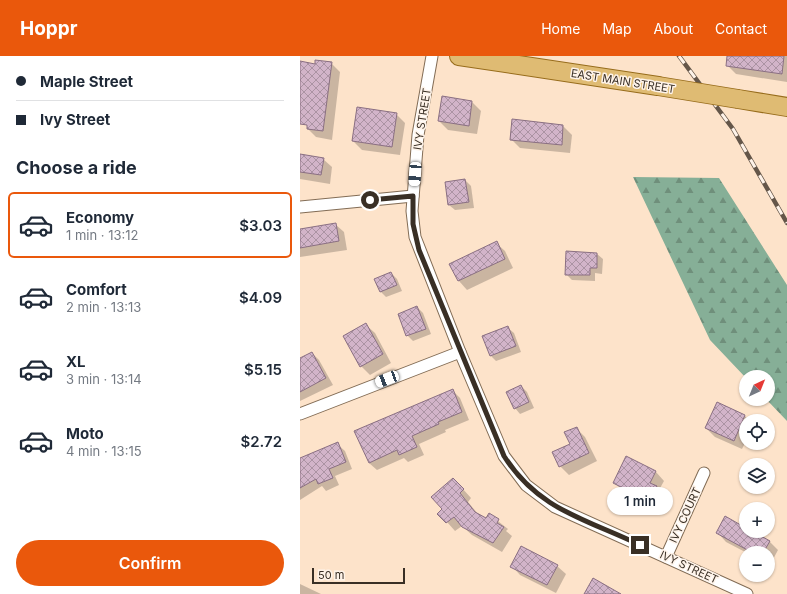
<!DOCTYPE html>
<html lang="en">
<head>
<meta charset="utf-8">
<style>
	:root { --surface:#fff; --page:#f2f2f3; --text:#1f2937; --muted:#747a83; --line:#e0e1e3; --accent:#ea580c }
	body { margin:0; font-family:Inter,sans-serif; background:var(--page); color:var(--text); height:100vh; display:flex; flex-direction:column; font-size:15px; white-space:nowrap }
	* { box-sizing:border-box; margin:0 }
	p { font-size:13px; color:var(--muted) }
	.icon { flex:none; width:22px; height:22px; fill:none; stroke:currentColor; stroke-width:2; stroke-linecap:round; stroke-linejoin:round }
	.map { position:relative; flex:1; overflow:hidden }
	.panel { display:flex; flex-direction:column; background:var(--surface); width:300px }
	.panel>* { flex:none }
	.top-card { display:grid; align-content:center; height:88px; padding:0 16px; background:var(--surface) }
	.needle { width:26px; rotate:43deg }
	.tools { position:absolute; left:439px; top:314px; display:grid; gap:8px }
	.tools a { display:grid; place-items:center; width:36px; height:36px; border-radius:50%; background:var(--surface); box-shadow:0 1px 3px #0004; font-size:20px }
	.scale { position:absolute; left:12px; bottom:10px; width:93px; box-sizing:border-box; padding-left:4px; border:2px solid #392f25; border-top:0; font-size:11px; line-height:14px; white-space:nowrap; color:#392f25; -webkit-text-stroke:3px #fef3e9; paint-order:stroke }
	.end { position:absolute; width:18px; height:18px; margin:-9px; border:5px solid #392f25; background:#fff; box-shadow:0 0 0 2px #fff }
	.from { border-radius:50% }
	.bubble { position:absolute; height:28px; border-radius:14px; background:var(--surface); box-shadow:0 1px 3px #0004; font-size:13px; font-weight:600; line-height:28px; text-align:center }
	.car { position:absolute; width:12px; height:24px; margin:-12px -6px; border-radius:5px; box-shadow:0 0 3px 1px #0007; background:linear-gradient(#fff 24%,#345 0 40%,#fff 0 76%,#345 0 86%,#fff 0) }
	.top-card b { display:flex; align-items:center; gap:14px; height:38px; font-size:15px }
	.top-card b+b { border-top:1px solid var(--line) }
	.top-card i { width:10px; height:10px; background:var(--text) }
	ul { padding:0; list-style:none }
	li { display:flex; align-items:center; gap:12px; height:66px; margin:0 8px 6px; padding:0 8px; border:2px solid transparent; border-radius:6px }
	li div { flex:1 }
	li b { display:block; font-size:15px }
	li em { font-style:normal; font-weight:600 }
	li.on { border-color:var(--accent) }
	li>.icon { width:36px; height:36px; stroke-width:1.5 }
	h2 { padding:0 16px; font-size:18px; line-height:48px }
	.primary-button { display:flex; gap:8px; margin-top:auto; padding:8px 16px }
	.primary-button a { flex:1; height:46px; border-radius:24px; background:var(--accent); color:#fff; font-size:16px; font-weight:600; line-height:46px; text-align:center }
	header { display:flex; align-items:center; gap:24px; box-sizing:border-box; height:56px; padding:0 20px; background:var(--accent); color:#fff }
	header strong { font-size:19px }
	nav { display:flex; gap:22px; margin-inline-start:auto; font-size:14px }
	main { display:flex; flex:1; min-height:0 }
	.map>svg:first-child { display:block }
</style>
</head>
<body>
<header>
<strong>Hoppr</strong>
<nav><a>Home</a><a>Map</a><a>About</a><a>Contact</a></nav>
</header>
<main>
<section class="panel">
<div class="top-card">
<b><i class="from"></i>Maple Street</b>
<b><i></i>Ivy Street</b>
</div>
<h2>Choose a ride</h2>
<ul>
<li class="on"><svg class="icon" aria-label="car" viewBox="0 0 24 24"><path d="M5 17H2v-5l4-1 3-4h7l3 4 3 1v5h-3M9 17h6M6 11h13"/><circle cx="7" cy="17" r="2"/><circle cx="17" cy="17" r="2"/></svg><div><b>Economy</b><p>1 min · 13:12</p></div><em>$3.03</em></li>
<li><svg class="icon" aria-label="car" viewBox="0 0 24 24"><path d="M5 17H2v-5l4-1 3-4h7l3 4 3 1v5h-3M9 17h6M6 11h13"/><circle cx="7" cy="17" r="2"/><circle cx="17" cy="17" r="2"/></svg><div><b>Comfort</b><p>2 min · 13:13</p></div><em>$4.09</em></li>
<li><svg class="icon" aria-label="car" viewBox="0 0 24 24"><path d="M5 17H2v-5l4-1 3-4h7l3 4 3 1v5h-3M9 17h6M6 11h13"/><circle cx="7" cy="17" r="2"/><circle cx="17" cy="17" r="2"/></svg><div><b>XL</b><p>3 min · 13:14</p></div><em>$5.15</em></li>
<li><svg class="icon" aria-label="car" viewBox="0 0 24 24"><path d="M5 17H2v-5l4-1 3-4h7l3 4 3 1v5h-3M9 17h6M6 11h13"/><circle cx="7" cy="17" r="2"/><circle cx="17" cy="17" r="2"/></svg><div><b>Moto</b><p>4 min · 13:15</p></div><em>$2.72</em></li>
</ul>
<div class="primary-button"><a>Confirm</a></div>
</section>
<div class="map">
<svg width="487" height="538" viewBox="0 0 487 538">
	<defs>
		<pattern id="forest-firs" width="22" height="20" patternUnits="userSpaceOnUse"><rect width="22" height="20" fill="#86af97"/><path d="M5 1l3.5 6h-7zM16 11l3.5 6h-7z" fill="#6f8f7b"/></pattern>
		<pattern id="building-cross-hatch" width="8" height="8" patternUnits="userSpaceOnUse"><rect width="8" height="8" fill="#d2b4c9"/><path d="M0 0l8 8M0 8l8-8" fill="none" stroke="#ab93a3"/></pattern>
	</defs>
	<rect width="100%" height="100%" fill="#fde3ca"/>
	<polygon fill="url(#forest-firs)" points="333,121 419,122 487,229 487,365 466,343 468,343 468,321 446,322 410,284"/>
	<g fill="#0003">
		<polygon points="428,0 487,0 487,26 436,18 427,9"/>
		<polygon points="0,6 16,9 31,7 40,16 32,84 16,81 8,73 11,45 0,42"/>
		<polygon points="172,46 181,55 177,78 148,74 139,65"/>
		<polygon points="96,58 105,67 100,99 62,94 53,85"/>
		<polygon points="213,65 263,70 272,79 270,97 220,92 211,83"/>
		<polygon points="0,99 23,103 32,111 30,128 0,123"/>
		<polygon points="165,124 171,130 174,152 155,154 149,149"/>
		<polygon points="35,168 44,176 47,194 0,201 0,174"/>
		<polygon points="196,187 205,195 213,212 167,234 159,225 151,208"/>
		<polygon points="297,198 303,203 302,218 295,217 295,225 272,224 266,218"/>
		<polygon points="91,217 97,223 102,235 86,241 81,236"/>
		<polygon points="117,251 123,257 131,278 113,285 107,279"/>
		<polygon points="66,269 75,277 91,307 70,319 61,310"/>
		<polygon points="208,272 214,277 221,296 196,305 190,299"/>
		<polygon points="12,297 19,304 33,329 0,345 0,304"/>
		<polygon points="221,330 227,336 234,352 220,358 215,352"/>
		<polygon points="152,334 160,342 169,364 145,374 146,376 119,388 124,399 108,406 104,402 77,414 69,407"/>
		<polygon points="418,348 445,360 450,365 446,365 446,385 442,393 415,381 406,372"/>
		<polygon points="276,372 285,381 297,405 269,419 260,410 271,388"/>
		<polygon points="37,388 45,395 52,413 35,420 39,429 26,435 22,430 0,444 0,404"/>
		<polygon points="326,401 356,416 364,425 359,434 365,440 358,453 323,435 314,426"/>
		<polygon points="162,432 171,442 168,446 178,458 187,463 189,458 208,473 206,475 212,480 202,496 172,479 162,470 155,475 147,466"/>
		<polygon points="446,473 446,475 450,475 469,485 478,494 470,509 468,508 468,497 447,497 426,486 418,477"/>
		<polygon points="212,510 257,510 266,518 256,537 220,519"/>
		<polygon points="0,528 21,538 0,538"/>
	</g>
	<g fill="url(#building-cross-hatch)" stroke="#8a6f82">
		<polygon points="427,0 484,0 482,18 426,10"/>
		<polygon points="15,4 32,6 23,75 7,73 7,69 0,68 0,5 15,8"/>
		<polygon points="142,40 172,45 169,70 138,65"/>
		<polygon points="57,51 97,57 92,91 52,85"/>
		<polygon points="212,63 263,69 262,89 210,84"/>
		<polygon points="0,98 24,102 21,119 0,116"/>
		<polygon points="165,123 169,146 148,149 145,126"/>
		<polygon points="36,167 39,185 0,192 0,173"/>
		<polygon points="197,185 205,203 158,225 149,208"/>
		<polygon points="266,195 297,197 297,212 290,212 290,219 265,219"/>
		<polygon points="91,216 97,229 80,236 74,223"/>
		<polygon points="117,250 126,273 106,280 98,258"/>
		<polygon points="66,267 83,298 60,311 43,280"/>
		<polygon points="208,270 216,290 190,300 182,280"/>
		<polygon points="12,296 26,322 0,336 0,302"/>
		<polygon points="221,329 229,346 214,353 206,336"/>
		<polygon points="153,333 162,356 138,366 139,368 112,380 117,391 99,399 97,394 69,407 54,375"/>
		<polygon points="417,346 445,359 434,385 405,372"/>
		<polygon points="277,371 289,397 259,411 252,396 270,388 264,376"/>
		<polygon points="38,386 46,406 29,413 33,422 18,428 16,423 0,432 0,402"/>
		<polygon points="326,400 356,415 350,427 357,430 349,445 313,427"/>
		<polygon points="153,422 164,433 160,437 175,456 186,462 189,457 199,463 197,467 204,471 193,487 162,471 154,461 146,467 137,458 142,453 131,441"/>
		<polygon points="425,460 446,472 446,475 452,475 470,485 463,497 453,497 416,477"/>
		<polygon points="221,490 258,509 247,529 210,511"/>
		<polygon points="293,522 321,538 284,538"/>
	</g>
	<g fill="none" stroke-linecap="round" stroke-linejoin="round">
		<g stroke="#826c55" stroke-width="13">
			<g id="street">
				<polyline points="132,0 118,79 112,155 115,181 160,296 204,400 226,429 255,451 447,538"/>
				<polyline points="0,151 113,140"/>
				<polyline points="0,358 160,296"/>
				<polyline points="366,501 404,417"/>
			</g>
		</g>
		<g stroke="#976c1b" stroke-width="20">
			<g id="primary">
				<polyline points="159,0 358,30"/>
				<polyline points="438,43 487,51"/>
			</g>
		</g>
		<use href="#street" stroke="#fff" stroke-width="11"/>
		<use href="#primary" stroke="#dfbb73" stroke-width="18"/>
		<g stroke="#645649" stroke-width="4.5">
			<polyline id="rail" points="379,0 433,73 487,167"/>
		</g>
		<use href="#rail" stroke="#fef3e9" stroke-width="3" stroke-dasharray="9" stroke-linecap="butt"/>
		<g stroke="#976c1b" stroke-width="20" stroke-linecap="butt">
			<polyline id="primary-bridge" points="358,30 438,43"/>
		</g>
		<use href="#primary-bridge" stroke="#dfbb73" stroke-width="18"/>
	</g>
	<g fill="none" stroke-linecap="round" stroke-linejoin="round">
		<path stroke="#392f25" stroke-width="5" d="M 70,144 L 113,140 L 113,168 L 119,194 L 204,400 C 238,454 286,463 340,489"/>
	</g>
	<g text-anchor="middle" stroke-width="3" stroke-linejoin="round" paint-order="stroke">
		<g font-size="11" fill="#392f25" stroke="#fef3e9">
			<text transform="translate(323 25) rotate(9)" y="4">EAST MAIN STREET</text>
			<text transform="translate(122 63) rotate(-81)" y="4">IVY STREET</text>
			<text transform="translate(385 459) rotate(-65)" y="4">IVY COURT</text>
			<text transform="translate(389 511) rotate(25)" y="4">IVY STREET</text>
		</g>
	</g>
</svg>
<div class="tools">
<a><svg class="needle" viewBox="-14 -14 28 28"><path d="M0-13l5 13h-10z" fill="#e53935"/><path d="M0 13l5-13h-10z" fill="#747a83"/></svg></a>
<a><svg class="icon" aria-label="locate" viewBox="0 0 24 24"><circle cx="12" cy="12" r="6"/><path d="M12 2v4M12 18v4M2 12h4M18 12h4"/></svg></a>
<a><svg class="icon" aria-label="layers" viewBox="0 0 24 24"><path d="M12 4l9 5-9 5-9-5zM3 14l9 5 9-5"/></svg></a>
<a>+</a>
<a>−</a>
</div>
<div class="scale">50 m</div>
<i class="end from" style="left:70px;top:144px"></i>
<i class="end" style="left:340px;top:489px"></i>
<div class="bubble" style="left:307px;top:431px;width:66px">1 min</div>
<i class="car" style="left:115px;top:118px;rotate:184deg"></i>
<i class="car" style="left:87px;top:323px;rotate:249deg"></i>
</div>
</main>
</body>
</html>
